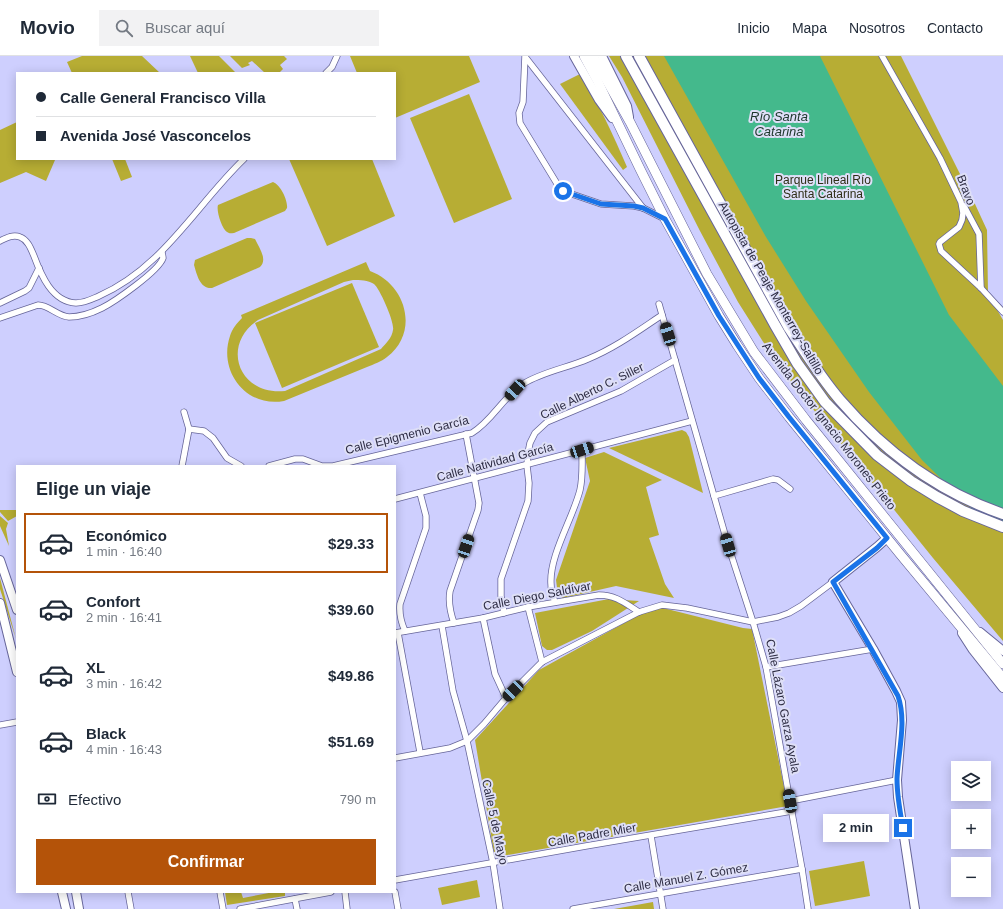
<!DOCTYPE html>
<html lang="es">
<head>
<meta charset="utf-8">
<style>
	:root { --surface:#fff; --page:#f2f2f3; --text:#1f2937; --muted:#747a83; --line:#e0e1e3; --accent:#b45309 }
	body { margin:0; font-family:Arial,sans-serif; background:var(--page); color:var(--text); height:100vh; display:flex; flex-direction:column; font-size:15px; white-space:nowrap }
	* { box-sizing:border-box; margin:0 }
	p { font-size:13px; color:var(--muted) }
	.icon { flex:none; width:22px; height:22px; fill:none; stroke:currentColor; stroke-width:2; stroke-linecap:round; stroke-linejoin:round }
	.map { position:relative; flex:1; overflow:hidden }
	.details { position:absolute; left:16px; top:409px; width:380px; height:428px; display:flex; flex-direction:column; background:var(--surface); border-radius:0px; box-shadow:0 2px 10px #0003 }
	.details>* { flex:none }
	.banner { position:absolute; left:16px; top:16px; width:380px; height:88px; border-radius:0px; box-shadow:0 2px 10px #0003; display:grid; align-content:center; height:88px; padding:0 20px; background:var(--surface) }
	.fabs { position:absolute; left:951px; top:705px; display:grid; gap:8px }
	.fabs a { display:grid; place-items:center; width:40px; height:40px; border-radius:0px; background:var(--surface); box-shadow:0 2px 10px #0003; font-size:20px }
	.end { position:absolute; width:18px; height:18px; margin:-9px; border:5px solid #1a73e8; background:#fff; box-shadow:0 0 0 2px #fff }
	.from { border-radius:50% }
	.bubble { position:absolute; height:28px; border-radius:0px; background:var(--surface); box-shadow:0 2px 10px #0003; font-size:13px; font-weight:700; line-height:28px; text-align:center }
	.car { position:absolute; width:12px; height:24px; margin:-12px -6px; border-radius:5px; box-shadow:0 0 3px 1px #0007; background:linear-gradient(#222 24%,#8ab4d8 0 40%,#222 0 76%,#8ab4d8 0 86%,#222 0) }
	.banner b { display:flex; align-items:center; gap:14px; height:38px; font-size:15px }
	.banner b+b { border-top:1px solid var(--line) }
	.banner i { width:10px; height:10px; background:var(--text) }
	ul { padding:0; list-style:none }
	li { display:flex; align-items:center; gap:12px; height:60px; margin:0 8px 6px; padding:0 12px; border:2px solid transparent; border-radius:0px }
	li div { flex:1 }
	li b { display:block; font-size:15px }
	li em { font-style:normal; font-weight:700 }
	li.selected { border-color:var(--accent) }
	li>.icon { width:36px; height:36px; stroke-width:1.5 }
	h2 { padding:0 20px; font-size:18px; line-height:48px }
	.pay { display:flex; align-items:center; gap:10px; height:44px; padding:0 20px; font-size:15px }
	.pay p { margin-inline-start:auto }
	.action { display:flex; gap:8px; margin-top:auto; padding:8px 20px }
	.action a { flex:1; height:46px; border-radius:0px; background:var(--accent); color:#fff; font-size:16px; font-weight:700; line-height:46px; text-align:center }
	header { display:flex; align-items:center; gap:24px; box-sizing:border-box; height:56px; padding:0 20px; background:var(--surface); border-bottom:1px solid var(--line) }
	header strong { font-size:19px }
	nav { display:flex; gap:22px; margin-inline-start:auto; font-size:14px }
	.search { width:280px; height:36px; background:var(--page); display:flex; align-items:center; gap:10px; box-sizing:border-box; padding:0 14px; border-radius:0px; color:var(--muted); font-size:15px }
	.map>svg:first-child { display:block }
</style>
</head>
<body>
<header>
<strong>Movio</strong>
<div class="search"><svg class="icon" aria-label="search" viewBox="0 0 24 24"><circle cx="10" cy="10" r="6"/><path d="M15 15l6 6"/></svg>Buscar aquí</div>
<nav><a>Inicio</a><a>Mapa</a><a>Nosotros</a><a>Contacto</a></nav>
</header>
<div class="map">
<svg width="1003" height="853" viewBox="0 0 1003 853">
	<rect width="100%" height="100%" fill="#cecffe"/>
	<g fill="#b7ad34" fill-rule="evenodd">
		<polygon points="82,0 142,0 160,17 72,17 67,6"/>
		<polygon points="190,0 219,0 236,17 198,17"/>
		<polygon points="230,0 284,0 287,3 280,9 283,13 279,17 265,17 252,5 248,7 250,9 242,12"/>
		<polygon points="350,0 469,0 480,26 395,62 395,17 357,17"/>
		<polygon points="609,0 901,0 975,148 987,174 988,238 1003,264 1003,585 933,502 779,311 738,246 700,175 622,21"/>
		<path d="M 580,18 C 599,47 613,79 627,111 L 623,114 L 560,28 Z"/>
		<polygon points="469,38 512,143 454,167 410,62"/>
		<polygon points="17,66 17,103 52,103 55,104 46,125 26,116 0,127 0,74"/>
		<polygon points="112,103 125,103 132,121 121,125"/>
		<polygon points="289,103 372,103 395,160 327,190"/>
		<path d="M 273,126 C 281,129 288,145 287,152 L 285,155 L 234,177 C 231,177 230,178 227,176 C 222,173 216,155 218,149 Z"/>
		<path d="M 247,182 L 251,182 L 255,183 C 259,192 268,203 260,211 L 212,232 C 200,233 197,219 194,209 L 195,204 Z"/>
		<path d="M 366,206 L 370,215 C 406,228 420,276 387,301 C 381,306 374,308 367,311 L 284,345 C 246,352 218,315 230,280 C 232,273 237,267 242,262 L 241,259 ZM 353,224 C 360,224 368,224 374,228 C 380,233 395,267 393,274 C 392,282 386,287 381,293 L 285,335 C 239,340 220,289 258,264 L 344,226 Z"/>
		<polygon points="352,227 379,291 282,332 255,267"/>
		<polygon points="682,374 686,376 689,381 703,437 609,392"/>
		<polygon points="604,396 662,424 646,431 659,479 649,482 665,528 674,542 616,530 563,542 558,539 556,524 590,425 585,402"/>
		<polygon points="0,454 17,454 17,460 8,465 0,456"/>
		<polygon points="0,460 8,467 6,473 9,490 0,470"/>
		<polygon points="0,522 16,583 0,533"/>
		<polygon points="609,543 639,545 592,575 552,594 547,594 542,590 535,557"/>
		<polygon points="655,550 743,572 752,573 788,750 502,800 494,797 475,684 539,614"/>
		<polygon points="864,805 870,840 815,850 809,815"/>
		<polygon points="477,824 480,841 442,849 438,832"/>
		<polygon points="225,836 241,836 243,842 274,836 285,836 285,840 227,849"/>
		<polygon points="653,846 654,853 614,853"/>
	</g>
	<polygon fill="#44b98c" points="664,0 820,0 949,259 1003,330 1003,475 972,453 922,404 869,336 806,245 766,181"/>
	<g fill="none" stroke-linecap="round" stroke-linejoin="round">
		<g stroke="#666599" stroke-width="7">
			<g id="street">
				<polyline points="525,0 523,46 519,57 520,67 559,131 563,135 601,148 634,150 643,152 665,163"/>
				<polyline points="882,0 940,102 961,146 963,157 962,164 959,171 940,186 939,188 941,195 981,232 1003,256"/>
				<polyline points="526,2 643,152"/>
				<polyline points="326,17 332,11 337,0"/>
				<polyline points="964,150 979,178 981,232"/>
				<path d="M 0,185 C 6,182 13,178 20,181 C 28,184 31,193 34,200 C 41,219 52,246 76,247 C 85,247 92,243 99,240 C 163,212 196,149 244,103"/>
				<polyline points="0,247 25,235 29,232 39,212"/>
				<polyline points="659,248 728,489 753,566 766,611 802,813 808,853"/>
				<path d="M 0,262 L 38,249 C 49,249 57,260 69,261 C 79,261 92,257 102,252 C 114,246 159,215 163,202 C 163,200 162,198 162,196"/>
				<polyline points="189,373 204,375 213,382 227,402 241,410"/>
				<polyline points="182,410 189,373 184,356"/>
				<path d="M 269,410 L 295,403 L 303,403 L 322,410 L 333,410 L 472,377 C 492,365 503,341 523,328 C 542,316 567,312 588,303 C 615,292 638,275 662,259"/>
				<polyline points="714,440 773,423 778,424 790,433"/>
				<polyline points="395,443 692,365"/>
				<path d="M 555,546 C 553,541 551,534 551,528 C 549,500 573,462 580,434 C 583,421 582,408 582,394"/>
				<polyline points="528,551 542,606"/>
				<polyline points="504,557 501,540 501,523 528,445 529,427 527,410 528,397 530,387 535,377 547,366 621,335 675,304"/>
				<polyline points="483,562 495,618 506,642"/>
				<path d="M 454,567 C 450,556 448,547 450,535 L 478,454 L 479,447 L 466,378"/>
				<polyline points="442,570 453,635 467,685 493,807 500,853"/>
				<path d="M 405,575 C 401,566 399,558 400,548 L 426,472 L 426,460 L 420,437"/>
				<path d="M 395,577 L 483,562 L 528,551 L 599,539 C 616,539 626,548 639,556"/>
				<polyline points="398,577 420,696"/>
				<polyline points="766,611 873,593"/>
				<polyline points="0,669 17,666"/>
				<polyline points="395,702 450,692 467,685 484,668 506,642 542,606 639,556 662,549 687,552 753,566 778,561 789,557 801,550 833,526"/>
				<polyline points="790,745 897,724"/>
				<polyline points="651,780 663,853"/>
				<polyline points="395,824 586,790 792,755"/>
				<polyline points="128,836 131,853"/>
				<polyline points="220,836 223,853"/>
				<polyline points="345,836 347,853"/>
				<polyline points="395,836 398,853"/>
				<polyline points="295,843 297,853"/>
				<polyline points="240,853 331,836"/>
				<polyline points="573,853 802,813"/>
			</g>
		</g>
		<g stroke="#666599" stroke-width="10">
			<g id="secondary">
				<polyline points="574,0 599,44 612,62"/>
				<polyline points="602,0 627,50 629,61"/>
				<polyline points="887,482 877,491 833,526 873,593 896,635 901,646 902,664 897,724 898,741 915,853"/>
				<polyline points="0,504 17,554"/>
				<polyline points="0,547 17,616"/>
				<polyline points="980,576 1003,595"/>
				<polyline points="962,577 973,594 1003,632"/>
				<polyline points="62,836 66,853"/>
				<polyline points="76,836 79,853"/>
			</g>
		</g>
		<g stroke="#666599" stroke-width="10">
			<g id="primary">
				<polyline points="584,0 597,24 640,113 665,163 719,260 737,289 759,322 789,361 900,498 1003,622"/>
				<polyline points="593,0 630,66 707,218 754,296 806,364 1003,608"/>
			</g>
		</g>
		<g stroke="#666599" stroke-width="12">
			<g id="highway">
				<polyline points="626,0 775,269 797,307 825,346 877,399 911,425 937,441 963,455 1003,471"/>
				<path d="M 639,0 L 789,272 C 805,296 821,322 840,344 C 884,395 939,436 1003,458"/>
			</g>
		</g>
		<use href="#street" stroke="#fff" stroke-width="5.5"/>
		<use href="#secondary" stroke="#fff" stroke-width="8"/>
		<use href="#primary" stroke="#fff" stroke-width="9"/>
		<use href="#highway" stroke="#fff" stroke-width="10"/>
	</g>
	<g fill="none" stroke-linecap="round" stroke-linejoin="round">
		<path stroke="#1a73e8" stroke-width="5" d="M 563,135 L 601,148 L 634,150 L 643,152 L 665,163 L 719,260 L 759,322 L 789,361 L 887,482 L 877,492 L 833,526 L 898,640 C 907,666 898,696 897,723 C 897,739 900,756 903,772"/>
	</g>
	<g text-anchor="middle" stroke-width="4" stroke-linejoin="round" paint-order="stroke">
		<g font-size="12" fill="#2f2e17" stroke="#dedff7">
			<text x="823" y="128">Parque Lineal Río<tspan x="823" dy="14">Santa Catarina</tspan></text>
		</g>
		<g font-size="12" fill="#2d2c43" stroke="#dedff7">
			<text transform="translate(966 134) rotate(69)" y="4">Bravo</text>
			<text transform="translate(771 232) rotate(60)" y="4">Autopista de Peaje Monterrey-Saltillo</text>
			<text transform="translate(592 335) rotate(-26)" y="4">Calle Alberto C. Siller</text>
			<text transform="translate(829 370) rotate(52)" y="4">Avenida Doctor Ignacio Morones Prieto</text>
			<text transform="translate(407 379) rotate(-14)" y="4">Calle Epigmenio García</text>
			<text transform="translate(495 406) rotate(-15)" y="4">Calle Natividad García</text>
			<text transform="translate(537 540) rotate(-11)" y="4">Calle Diego Saldívar</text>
			<text transform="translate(783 650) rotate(79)" y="4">Calle Lázaro Garza Ayala</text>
			<text transform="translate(495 766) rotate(78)" y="4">Calle 5 de Mayo</text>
			<text transform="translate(592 779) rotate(-10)" y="4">Calle Padre Mier</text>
			<text transform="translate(686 822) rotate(-10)" y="4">Calle Manuel Z. Gómez</text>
		</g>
		<g font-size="13" font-style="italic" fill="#1d362b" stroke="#dedff7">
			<text x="779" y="65">Río Santa<tspan x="779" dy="15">Catarina</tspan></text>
		</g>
	</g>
</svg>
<div class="fabs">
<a><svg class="icon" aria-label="layers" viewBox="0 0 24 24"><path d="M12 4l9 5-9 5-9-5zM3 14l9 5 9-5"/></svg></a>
<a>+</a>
<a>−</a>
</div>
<i class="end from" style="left:563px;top:135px"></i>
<i class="end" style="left:903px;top:772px"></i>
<div class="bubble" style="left:823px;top:758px;width:66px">2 min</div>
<i class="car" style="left:668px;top:278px;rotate:343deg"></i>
<i class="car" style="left:515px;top:334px;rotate:222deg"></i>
<i class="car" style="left:582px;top:394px;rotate:72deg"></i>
<i class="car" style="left:728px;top:489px;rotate:344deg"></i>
<i class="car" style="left:466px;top:490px;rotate:19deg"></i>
<i class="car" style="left:513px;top:635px;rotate:225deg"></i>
<i class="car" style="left:790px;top:745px;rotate:350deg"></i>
<div class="banner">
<b><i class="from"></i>Calle General Francisco Villa</b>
<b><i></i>Avenida José Vasconcelos</b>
</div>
<section class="details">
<h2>Elige un viaje</h2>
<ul>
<li class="selected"><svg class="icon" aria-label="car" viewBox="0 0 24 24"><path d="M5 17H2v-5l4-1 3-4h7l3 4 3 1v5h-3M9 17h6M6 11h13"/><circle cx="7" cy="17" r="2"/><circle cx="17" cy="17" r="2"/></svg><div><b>Económico</b><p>1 min · 16:40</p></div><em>$29.33</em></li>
<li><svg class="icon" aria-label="car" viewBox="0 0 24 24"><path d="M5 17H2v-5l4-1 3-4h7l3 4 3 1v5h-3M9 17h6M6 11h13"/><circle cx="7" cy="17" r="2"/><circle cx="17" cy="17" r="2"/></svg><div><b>Confort</b><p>2 min · 16:41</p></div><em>$39.60</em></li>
<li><svg class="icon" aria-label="car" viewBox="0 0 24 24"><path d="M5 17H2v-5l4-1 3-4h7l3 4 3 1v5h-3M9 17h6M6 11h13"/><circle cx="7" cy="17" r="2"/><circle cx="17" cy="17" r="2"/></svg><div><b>XL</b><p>3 min · 16:42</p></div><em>$49.86</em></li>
<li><svg class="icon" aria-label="car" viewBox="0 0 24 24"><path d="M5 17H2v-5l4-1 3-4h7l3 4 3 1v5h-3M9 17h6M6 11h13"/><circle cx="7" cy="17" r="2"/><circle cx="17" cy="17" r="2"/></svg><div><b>Black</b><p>4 min · 16:43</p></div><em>$51.69</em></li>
</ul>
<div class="pay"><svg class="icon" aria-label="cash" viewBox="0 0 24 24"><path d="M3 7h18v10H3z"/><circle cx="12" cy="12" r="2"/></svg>Efectivo<p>790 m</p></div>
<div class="action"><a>Confirmar</a></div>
</section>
</div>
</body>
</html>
